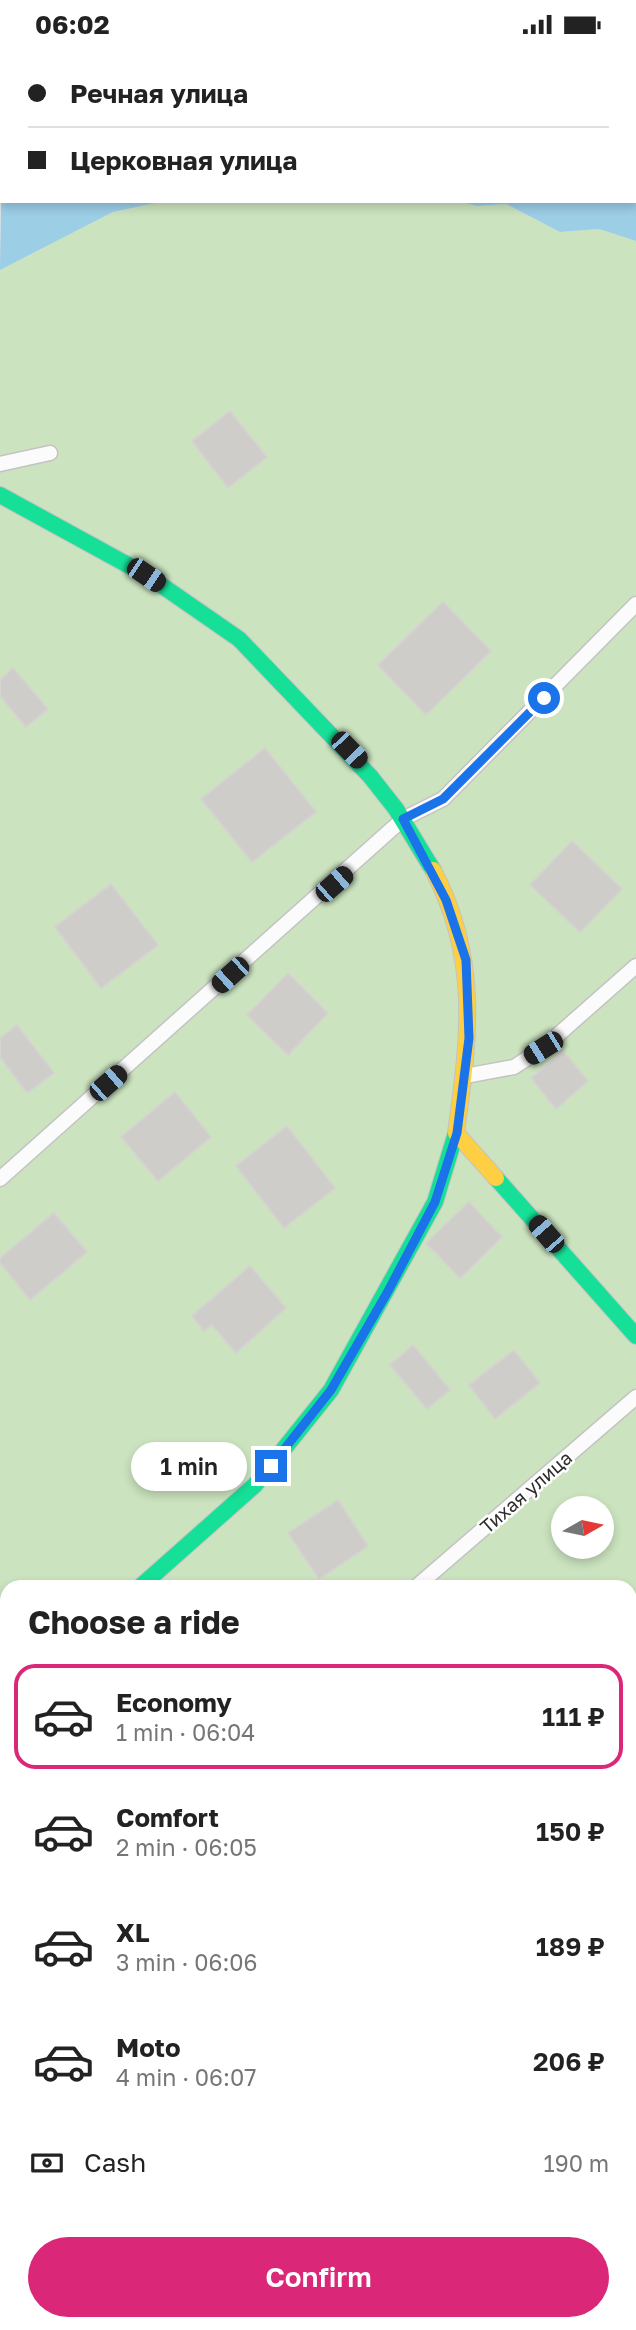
<!DOCTYPE html>
<html lang="en">
<head>
<meta charset="utf-8">
<style>
	:root { --surface:#fff; --page:#f2f2f2; --text:#222; --muted:#767676; --line:#e0e0e0; --accent:#db2777 }
	body { margin:0; font-family:"Golos Text",sans-serif; background:var(--page); color:var(--text); height:100vh; display:flex; flex-direction:column; font-size:26px; white-space:nowrap }
	* { box-sizing:border-box; margin:0 }
	p { font-size:23px; color:var(--muted) }
	.icon { flex:none; width:38px; height:38px; fill:none; stroke:currentColor; stroke-width:2; stroke-linecap:round; stroke-linejoin:round }
	.map { position:relative; flex:1; overflow:hidden }
	.sheet { position:absolute; left:0px; top:1531px; width:637px; height:751px; display:flex; flex-direction:column; background:var(--surface); border-radius:21px 21px 0 0; box-shadow:0 4px 10px #0003 }
	.sheet>* { flex:none }
	.guide { position:absolute; left:0px; top:0px; width:637px; height:154px; box-shadow:0 4px 10px #0003; display:grid; align-content:center; height:154px; padding:0 28px; background:var(--surface) }
	.needle { width:46px; rotate:81deg }
	.fabs { position:absolute; left:551px; top:1447px; display:grid; gap:14px }
	.fabs a { display:grid; place-items:center; width:63px; height:63px; border-radius:50%; background:var(--surface); box-shadow:0 4px 10px #0003; font-size:35px }
	.end { position:absolute; width:32px; height:32px; margin:-16px; border:9px solid #1a73e8; background:#fff; box-shadow:0 0 0 4px #fff }
	.from { border-radius:50% }
	.bubble { position:absolute; height:49px; border-radius:24px; background:var(--surface); box-shadow:0 4px 10px #0003; font-size:23px; font-weight:600; line-height:49px; text-align:center }
	.car { position:absolute; width:21px; height:42px; margin:-21px -10px; border-radius:9px; box-shadow:0 0 5px 2px #0007; background:linear-gradient(#222 24%,#8ab4d8 0 40%,#222 0 76%,#8ab4d8 0 86%,#222 0) }
	.guide b { display:flex; align-items:center; gap:24px; height:66px; font-size:26px }
	.guide b+b { border-top:2px solid var(--line) }
	.guide i { width:18px; height:18px; background:var(--text) }
	ul { padding:0; list-style:none }
	li { display:flex; align-items:center; gap:21px; height:105px; margin:0 14px 10px; padding:0 14px; border:4px solid transparent; border-radius:21px }
	li div { flex:1 }
	li b { display:block; font-size:26px }
	li em { font-style:normal; font-weight:600 }
	li.current { border-color:var(--accent) }
	li>.icon { width:63px; height:63px; stroke-width:1.5 }
	h2 { padding:0 28px; font-size:32px; line-height:84px }
	.pay { display:flex; align-items:center; gap:18px; height:77px; padding:0 28px; font-size:26px }
	.pay p { margin-inline-start:auto }
	.cta { display:flex; gap:14px; margin-top:auto; padding:14px 28px }
	.cta a { flex:1; height:80px; border-radius:42px; background:var(--accent); color:#fff; font-size:28px; font-weight:600; line-height:80px; text-align:center }
	.status { display:flex; justify-content:space-between; align-items:center; height:49px; padding:0 35px; background:var(--surface); direction:ltr }
	.status svg { height:19px; fill:currentColor }
	.map>svg:first-child { display:block }
</style>
</head>
<body>
<div class="status"><b>06:02</b><svg viewBox="0 0 49 12"><path d="M0 12V9h3v3zM5 12V6h3v6zM10 12V3h3v9zM15 12V0h3v12zM26 1h20v11H26zM47 4h2v5h-2z"/></svg></div>
<div class="map">
<svg width="636" height="2281" viewBox="0 0 636 2281">
	<rect width="100%" height="100%" fill="#eae7e3"/>
	<g fill="#cbe3bf" fill-rule="evenodd">
		<polygon points="33,0 605,0 611,2 31,2"/>
		<path d="M 165,152 L 458,152 L 477,157 L 506,155 L 560,183 L 599,180 L 636,192 L 636,1796 L 630,1802 L 630,1538 L 7,1538 L 7,2275 L 108,2275 L 102,2281 L 0,2281 L 0,221 L 113,163 ZM 564,1460 L 602,1460 L 602,1498 L 564,1498 Z"/>
	</g>
	<g fill="#9ccee6">
		<polygon points="2,80 2,152 165,152 113,163 0,221"/>
		<polygon points="636,103 636,192 599,180 560,183 506,155 477,157 458,152 635,152"/>
	</g>
	<g fill="#cfcdca" stroke="#d5d3cf" stroke-width="2">
		<polygon points="230,362 267,408 228,439 192,392"/>
		<polygon points="443,553 491,602 426,666 378,616"/>
		<polygon points="13,619 48,660 26,678 0,647 0,631"/>
		<polygon points="265,699 316,763 252,813 201,750"/>
		<polygon points="572,792 622,840 580,883 530,836"/>
		<polygon points="111,835 158,896 101,939 55,878"/>
		<polygon points="288,924 328,964 288,1006 247,966"/>
		<polygon points="17,976 54,1024 27,1044 0,1008 0,989"/>
		<polygon points="563,1002 588,1032 556,1060 531,1029"/>
		<polygon points="175,1043 211,1088 158,1132 121,1088"/>
		<polygon points="287,1077 335,1139 284,1179 236,1117"/>
		<polygon points="469,1153 502,1188 460,1229 426,1194"/>
		<polygon points="54,1164 87,1203 30,1251 0,1214 0,1209"/>
		<polygon points="250,1217 286,1259 236,1304 212,1276 204,1282 192,1267"/>
		<polygon points="413,1296 450,1341 427,1360 390,1316"/>
		<polygon points="514,1301 540,1334 495,1370 469,1336"/>
		<polygon points="338,1451 368,1497 319,1530 288,1484"/>
		<polygon points="636,1604 636,1668 630,1674 630,1610"/>
		<polygon points="0,1747 7,1753 7,1837 4,1841 0,1838"/>
		<polygon points="260,2275 305,2275 310,2281 253,2281"/>
		<polygon points="489,2275 516,2275 523,2281 485,2281"/>
	</g>
	<g fill="none" stroke-linecap="round" stroke-linejoin="round">
		<g stroke="#c4c3c3" stroke-width="17">
			<g id="lane">
				<polyline points="0,415 50,404"/>
				<polyline points="465,1027 514,1018 543,999 636,917"/>
				<polyline points="0,1130 403,770 443,750 636,555"/>
				<polyline points="416,1538 636,1348"/>
				<polyline points="630,1832 636,1842"/>
				<polyline points="0,1909 7,1903"/>
				<polyline points="630,2024 636,2016"/>
				<polyline points="166,2275 170,2281"/>
				<polyline points="189,2281 196,2275"/>
				<polyline points="423,2281 427,2275"/>
			</g>
		</g>
		<g stroke="#c4c3c3" stroke-width="32">
			<g id="street">
				<polyline points="0,1662 7,1656"/>
				<polyline points="630,1802 636,1796"/>
				<polyline points="102,2281 108,2275"/>
			</g>
		</g>
		<g stroke="#c4c3c3" stroke-width="18">
			<g id="fast">
				<polyline points="0,446 148,527 239,590 370,727 396,760 433,821"/>
				<polyline points="496,1129 636,1287"/>
				<polyline points="140,1538 255,1436 331,1341 435,1153 456,1084"/>
			</g>
		</g>
		<g stroke="#c4c3c3" stroke-width="18">
			<path id="slow" d="M 433,821 C 480,910 469,989 456,1084 L 496,1129"/>
		</g>
		<use href="#lane" stroke="#fcfbfb" stroke-width="14"/>
		<use href="#street" stroke="#fcfbfb" stroke-width="30"/>
		<use href="#fast" stroke="#16e098" stroke-width="16"/>
		<use href="#slow" stroke="#ffcf43" stroke-width="16"/>
	</g>
	<g fill="none" stroke-linecap="round" stroke-linejoin="round">
		<polyline stroke="#1a73e8" stroke-width="9" points="271,1417 331,1341 387,1244 435,1153 457,1084 469,989 466,911 446,851 403,770 443,750 544,649"/>
	</g>
	<g text-anchor="middle" stroke-width="5" stroke-linejoin="round" paint-order="stroke">
		<g font-size="19" fill="#2d2d2d" stroke="#fff">
			<text transform="translate(526 1443) rotate(-41)" y="7">Тихая улица</text>
		</g>
	</g>
</svg>
<div class="fabs">
<a><svg class="needle" viewBox="-14 -14 28 28"><path d="M0-13l5 13h-10z" fill="#e53935"/><path d="M0 13l5-13h-10z" fill="#767676"/></svg></a>
</div>
<i class="end from" style="left:544px;top:649px"></i>
<i class="end" style="left:271px;top:1417px"></i>
<div class="bubble" style="left:131px;top:1393px;width:116px">1 min</div>
<i class="car" style="left:146px;top:526px;rotate:124deg"></i>
<i class="car" style="left:349px;top:701px;rotate:136deg"></i>
<i class="car" style="left:334px;top:835px;rotate:49deg"></i>
<i class="car" style="left:230px;top:926px;rotate:228deg"></i>
<i class="car" style="left:543px;top:999px;rotate:238deg"></i>
<i class="car" style="left:108px;top:1034px;rotate:49deg"></i>
<i class="car" style="left:546px;top:1185px;rotate:319deg"></i>
<div class="guide">
<b><i class="from"></i>Речная улица</b>
<b><i></i>Церковная улица</b>
</div>
<section class="sheet">
<h2>Choose a ride</h2>
<ul>
<li class="current"><svg class="icon" aria-label="car" viewBox="0 0 24 24"><path d="M5 17H2v-5l4-1 3-4h7l3 4 3 1v5h-3M9 17h6M6 11h13"/><circle cx="7" cy="17" r="2"/><circle cx="17" cy="17" r="2"/></svg><div><b>Economy</b><p>1 min · 06:04</p></div><em>111 ₽</em></li>
<li><svg class="icon" aria-label="car" viewBox="0 0 24 24"><path d="M5 17H2v-5l4-1 3-4h7l3 4 3 1v5h-3M9 17h6M6 11h13"/><circle cx="7" cy="17" r="2"/><circle cx="17" cy="17" r="2"/></svg><div><b>Comfort</b><p>2 min · 06:05</p></div><em>150 ₽</em></li>
<li><svg class="icon" aria-label="car" viewBox="0 0 24 24"><path d="M5 17H2v-5l4-1 3-4h7l3 4 3 1v5h-3M9 17h6M6 11h13"/><circle cx="7" cy="17" r="2"/><circle cx="17" cy="17" r="2"/></svg><div><b>XL</b><p>3 min · 06:06</p></div><em>189 ₽</em></li>
<li><svg class="icon" aria-label="car" viewBox="0 0 24 24"><path d="M5 17H2v-5l4-1 3-4h7l3 4 3 1v5h-3M9 17h6M6 11h13"/><circle cx="7" cy="17" r="2"/><circle cx="17" cy="17" r="2"/></svg><div><b>Moto</b><p>4 min · 06:07</p></div><em>206 ₽</em></li>
</ul>
<div class="pay"><svg class="icon" aria-label="cash" viewBox="0 0 24 24"><path d="M3 7h18v10H3z"/><circle cx="12" cy="12" r="2"/></svg>Cash<p>190 m</p></div>
<div class="cta"><a>Confirm</a></div>
</section>
</div>
</body>
</html>
